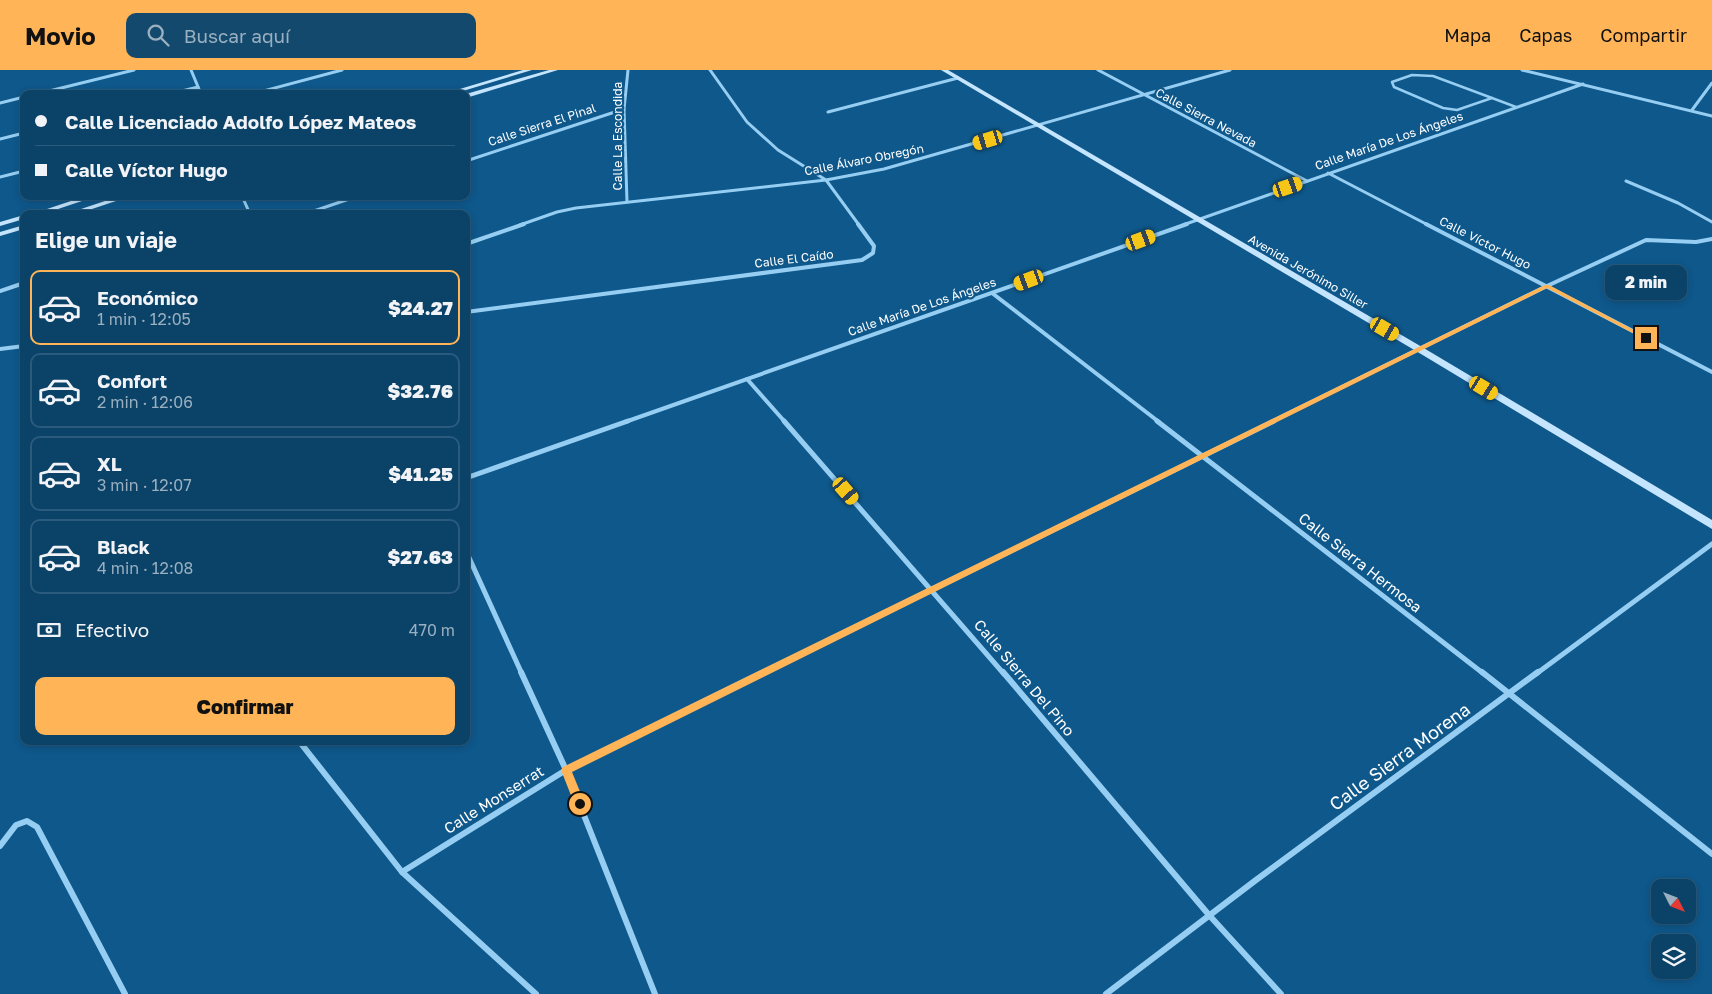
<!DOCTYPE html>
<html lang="es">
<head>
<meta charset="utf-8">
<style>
	:root { --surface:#0b4268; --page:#14496e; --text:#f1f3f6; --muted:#9ab0c0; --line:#2b5b7c; --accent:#ffb557 }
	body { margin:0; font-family:"Golos Text",sans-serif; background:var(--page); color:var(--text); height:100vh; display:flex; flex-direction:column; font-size:19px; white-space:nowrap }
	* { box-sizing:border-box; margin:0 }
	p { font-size:16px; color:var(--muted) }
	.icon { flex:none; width:28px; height:28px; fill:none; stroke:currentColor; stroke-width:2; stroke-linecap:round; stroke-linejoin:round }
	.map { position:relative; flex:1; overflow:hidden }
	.side { position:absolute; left:20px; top:140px; width:450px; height:535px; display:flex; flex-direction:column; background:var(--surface); border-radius:10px; box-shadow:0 2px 8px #0003,0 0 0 1px var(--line) }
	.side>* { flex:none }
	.top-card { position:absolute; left:20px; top:20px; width:450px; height:110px; border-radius:10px; box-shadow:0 2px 8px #0003,0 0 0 1px var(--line); display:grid; align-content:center; height:110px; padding:0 15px; background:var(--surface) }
	.needle { width:32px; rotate:132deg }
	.buttons { position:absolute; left:1651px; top:809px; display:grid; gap:10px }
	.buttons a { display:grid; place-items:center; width:45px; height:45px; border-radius:10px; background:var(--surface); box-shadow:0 2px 8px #0003,0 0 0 1px var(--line); font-size:25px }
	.end { position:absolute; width:22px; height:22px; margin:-11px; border:6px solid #ffb557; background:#111; box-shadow:0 0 0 2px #111 }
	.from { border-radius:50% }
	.bubble { position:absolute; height:35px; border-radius:10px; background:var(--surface); box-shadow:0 2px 8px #0003,0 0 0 1px var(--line); font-size:16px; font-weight:800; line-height:35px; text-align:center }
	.car { position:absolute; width:15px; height:30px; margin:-15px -8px; border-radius:6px; box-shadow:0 0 4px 1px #0007; background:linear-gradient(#f5c518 24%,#345 0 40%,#f5c518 0 76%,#345 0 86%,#f5c518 0) }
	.top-card b { display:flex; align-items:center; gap:18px; height:48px; font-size:19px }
	.top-card b+b { border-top:1px solid var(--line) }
	.top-card i { width:12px; height:12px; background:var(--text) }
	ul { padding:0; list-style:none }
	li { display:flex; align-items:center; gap:15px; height:75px; margin:0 10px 8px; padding:0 5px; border:2px solid var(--line); border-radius:10px }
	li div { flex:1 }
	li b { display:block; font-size:19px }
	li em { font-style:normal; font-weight:800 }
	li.current { border-color:var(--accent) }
	li>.icon { width:45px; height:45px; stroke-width:1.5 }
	h2 { padding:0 15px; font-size:22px; line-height:60px }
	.pay { display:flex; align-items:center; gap:12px; height:55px; padding:0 15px; font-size:19px }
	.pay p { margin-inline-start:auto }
	.cta { display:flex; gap:10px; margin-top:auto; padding:10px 15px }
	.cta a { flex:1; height:58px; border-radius:10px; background:var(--accent); color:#111; font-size:20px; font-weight:800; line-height:58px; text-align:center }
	header { display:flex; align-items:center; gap:30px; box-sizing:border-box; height:70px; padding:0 25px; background:var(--accent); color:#111 }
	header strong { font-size:24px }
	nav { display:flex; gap:28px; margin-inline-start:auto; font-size:18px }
	.search { width:350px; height:45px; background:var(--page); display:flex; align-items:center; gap:12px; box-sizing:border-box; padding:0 18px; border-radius:10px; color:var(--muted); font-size:19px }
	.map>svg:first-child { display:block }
</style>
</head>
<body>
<header>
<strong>Movio</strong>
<div class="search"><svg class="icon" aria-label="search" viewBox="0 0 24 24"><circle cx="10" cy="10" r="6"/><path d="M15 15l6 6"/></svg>Buscar aquí</div>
<nav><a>Mapa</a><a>Capas</a><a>Compartir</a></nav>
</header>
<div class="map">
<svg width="1712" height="924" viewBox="0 0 1712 924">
	<rect width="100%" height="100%" fill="#0f588b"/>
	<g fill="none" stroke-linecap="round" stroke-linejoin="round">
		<g stroke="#95cef2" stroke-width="2.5">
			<polygon points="1412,5 1433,6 1492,28 1457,40 1443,38 1394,17 1392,12"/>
			<polyline points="1492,28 1516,37"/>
		</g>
		<g stroke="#95cef2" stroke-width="3">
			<polyline points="191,0 201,24"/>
			<polyline points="710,0 747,52 778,80 826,110 859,155"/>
			<polyline points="1098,0 1307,111"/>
			<polyline points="1522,0 1712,46"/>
			<polyline points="37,24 134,0"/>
			<polyline points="170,24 198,17"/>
			<polyline points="252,24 342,0"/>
			<polyline points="0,33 24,27"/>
			<polyline points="1692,40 1712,13"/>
			<polyline points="828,42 958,8"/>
			<polyline points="0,69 24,63"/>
			<polyline points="466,91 624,39"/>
			<polyline points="1328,103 1428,155"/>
			<polyline points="0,107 24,101"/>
			<polyline points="1626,111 1678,133 1712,152"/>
			<polyline points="242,126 250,144"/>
			<polyline points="627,132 624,39 628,0"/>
			<polyline points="235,144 248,140"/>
			<polyline points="305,144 358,126"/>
			<polyline points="520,155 557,142 576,138 826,110 884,99 1230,0"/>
			<polyline points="1183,155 1583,14"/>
		</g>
		<g stroke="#95cef2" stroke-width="4">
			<polyline points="1426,154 1712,302"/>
			<polyline points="466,174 524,154"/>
			<polyline points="0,221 24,213"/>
			<polyline points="992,223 1159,352"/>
			<polyline points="466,242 862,190 873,183 874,176 858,154"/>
			<polyline points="0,279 24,276"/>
			<polyline points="747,309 785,352"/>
			<polyline points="625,352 1187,154"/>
			<polyline points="1271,352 1547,216 1646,170 1696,172 1712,169"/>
		</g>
		<g stroke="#95cef2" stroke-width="5">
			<polyline points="784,351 1004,604"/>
			<polyline points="1157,351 1484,604"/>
			<polyline points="466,408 628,351"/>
			<polyline points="466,481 522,604"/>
			<polyline points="762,604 1274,351"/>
			<polyline points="1536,604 1712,474"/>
		</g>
		<g stroke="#95cef2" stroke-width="6">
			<polyline points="521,602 566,700 655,924"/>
			<polyline points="1003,602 1209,845 1281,924"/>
			<polyline points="1482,602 1712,784"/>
			<polyline points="299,671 402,802 536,924"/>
			<polyline points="0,776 16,755 27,751 37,757 125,924"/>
			<polyline points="402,802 566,700 764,602"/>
			<polyline points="1106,924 1256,810 1538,602"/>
		</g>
		<g fill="#c4e5fd" fill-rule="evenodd">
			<polygon points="523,0 532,0 453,24 443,24"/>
			<polygon points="549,0 558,0 466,28 466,24"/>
			<polygon points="941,0 948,0 1422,277 1712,450 1712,459 1416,281"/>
			<polygon points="86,126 97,126 43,144 32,144"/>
			<polygon points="120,126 131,126 77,144 66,144"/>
			<polygon points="24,145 24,149 0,156 0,152"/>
			<polygon points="24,155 24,159 0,166 0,162"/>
		</g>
	</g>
	<polygon fill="#ffb557" points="1545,215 1549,215 1649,268 1644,269 1547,218 572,702 585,734 580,739 576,738 561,700 563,697"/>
	<g text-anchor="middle" stroke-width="4.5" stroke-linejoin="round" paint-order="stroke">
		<g font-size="12" fill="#fff" stroke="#0f588b">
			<text transform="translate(1206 48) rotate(28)" y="4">Calle Sierra Nevada</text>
			<text transform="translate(542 55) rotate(-18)" y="4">Calle Sierra El Pinal</text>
			<text transform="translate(618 66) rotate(-90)" y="4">Calle La Escondida</text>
			<text transform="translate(1389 71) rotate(-19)" y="4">Calle María De Los Ángeles</text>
			<text transform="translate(864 90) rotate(-11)" y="4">Calle Álvaro Obregón</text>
			<text transform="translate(1485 173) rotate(27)" y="4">Calle Víctor Hugo</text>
			<text transform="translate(794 189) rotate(-7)" y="4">Calle El Caído</text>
			<text transform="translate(1308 202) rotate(30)" y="4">Avenida Jerónimo Siller</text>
			<text transform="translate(922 237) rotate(-19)" y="4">Calle María De Los Ángeles</text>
		</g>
		<g font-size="15" fill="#fff" stroke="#0f588b">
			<text transform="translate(1360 493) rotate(38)" y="5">Calle Sierra Hermosa</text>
			<text transform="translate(1024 608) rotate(50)" y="5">Calle Sierra Del Pino</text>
			<text transform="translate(494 730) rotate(-32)" y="5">Calle Monserrat</text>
		</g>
		<g font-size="18" fill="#fff" stroke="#0f588b">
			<text transform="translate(1400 687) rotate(-36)" y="6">Calle Sierra Morena</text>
		</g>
	</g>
</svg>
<div class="buttons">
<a><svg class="needle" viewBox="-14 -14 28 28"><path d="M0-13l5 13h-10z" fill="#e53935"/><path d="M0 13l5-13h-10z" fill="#9ab0c0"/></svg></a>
<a><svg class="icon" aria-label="layers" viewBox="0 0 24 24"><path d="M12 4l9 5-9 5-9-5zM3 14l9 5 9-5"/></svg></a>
</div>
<i class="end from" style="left:580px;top:734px"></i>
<i class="end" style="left:1646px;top:268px"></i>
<div class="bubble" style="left:1605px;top:195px;width:82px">2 min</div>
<i class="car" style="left:988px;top:70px;rotate:253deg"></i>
<i class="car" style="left:1288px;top:117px;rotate:71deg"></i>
<i class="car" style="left:1141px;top:170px;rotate:70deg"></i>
<i class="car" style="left:1029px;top:210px;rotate:250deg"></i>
<i class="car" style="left:1385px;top:259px;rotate:120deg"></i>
<i class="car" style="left:1484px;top:318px;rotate:121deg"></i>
<i class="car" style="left:846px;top:421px;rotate:139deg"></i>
<div class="top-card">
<b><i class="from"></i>Calle Licenciado Adolfo López Mateos</b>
<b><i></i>Calle Víctor Hugo</b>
</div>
<section class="side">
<h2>Elige un viaje</h2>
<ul>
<li class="current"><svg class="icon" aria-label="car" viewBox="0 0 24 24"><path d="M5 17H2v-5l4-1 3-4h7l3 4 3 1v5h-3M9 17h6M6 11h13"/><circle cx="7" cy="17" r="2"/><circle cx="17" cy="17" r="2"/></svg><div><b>Económico</b><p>1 min · 12:05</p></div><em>$24.27</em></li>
<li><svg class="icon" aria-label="car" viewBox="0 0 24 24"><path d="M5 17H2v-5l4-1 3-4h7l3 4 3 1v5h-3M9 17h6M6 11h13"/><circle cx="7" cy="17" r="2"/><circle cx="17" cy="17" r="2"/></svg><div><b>Confort</b><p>2 min · 12:06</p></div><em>$32.76</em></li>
<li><svg class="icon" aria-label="car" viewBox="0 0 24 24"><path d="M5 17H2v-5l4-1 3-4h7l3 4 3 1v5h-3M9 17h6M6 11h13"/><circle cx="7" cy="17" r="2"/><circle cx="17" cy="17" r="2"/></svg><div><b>XL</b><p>3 min · 12:07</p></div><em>$41.25</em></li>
<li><svg class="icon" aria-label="car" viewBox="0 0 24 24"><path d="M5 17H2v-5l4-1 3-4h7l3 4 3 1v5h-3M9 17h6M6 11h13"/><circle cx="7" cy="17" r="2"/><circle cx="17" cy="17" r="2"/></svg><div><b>Black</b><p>4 min · 12:08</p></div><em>$27.63</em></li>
</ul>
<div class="pay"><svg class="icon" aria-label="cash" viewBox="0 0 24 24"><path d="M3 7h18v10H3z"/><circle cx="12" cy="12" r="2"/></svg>Efectivo<p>470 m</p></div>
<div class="cta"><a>Confirmar</a></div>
</section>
</div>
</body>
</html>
